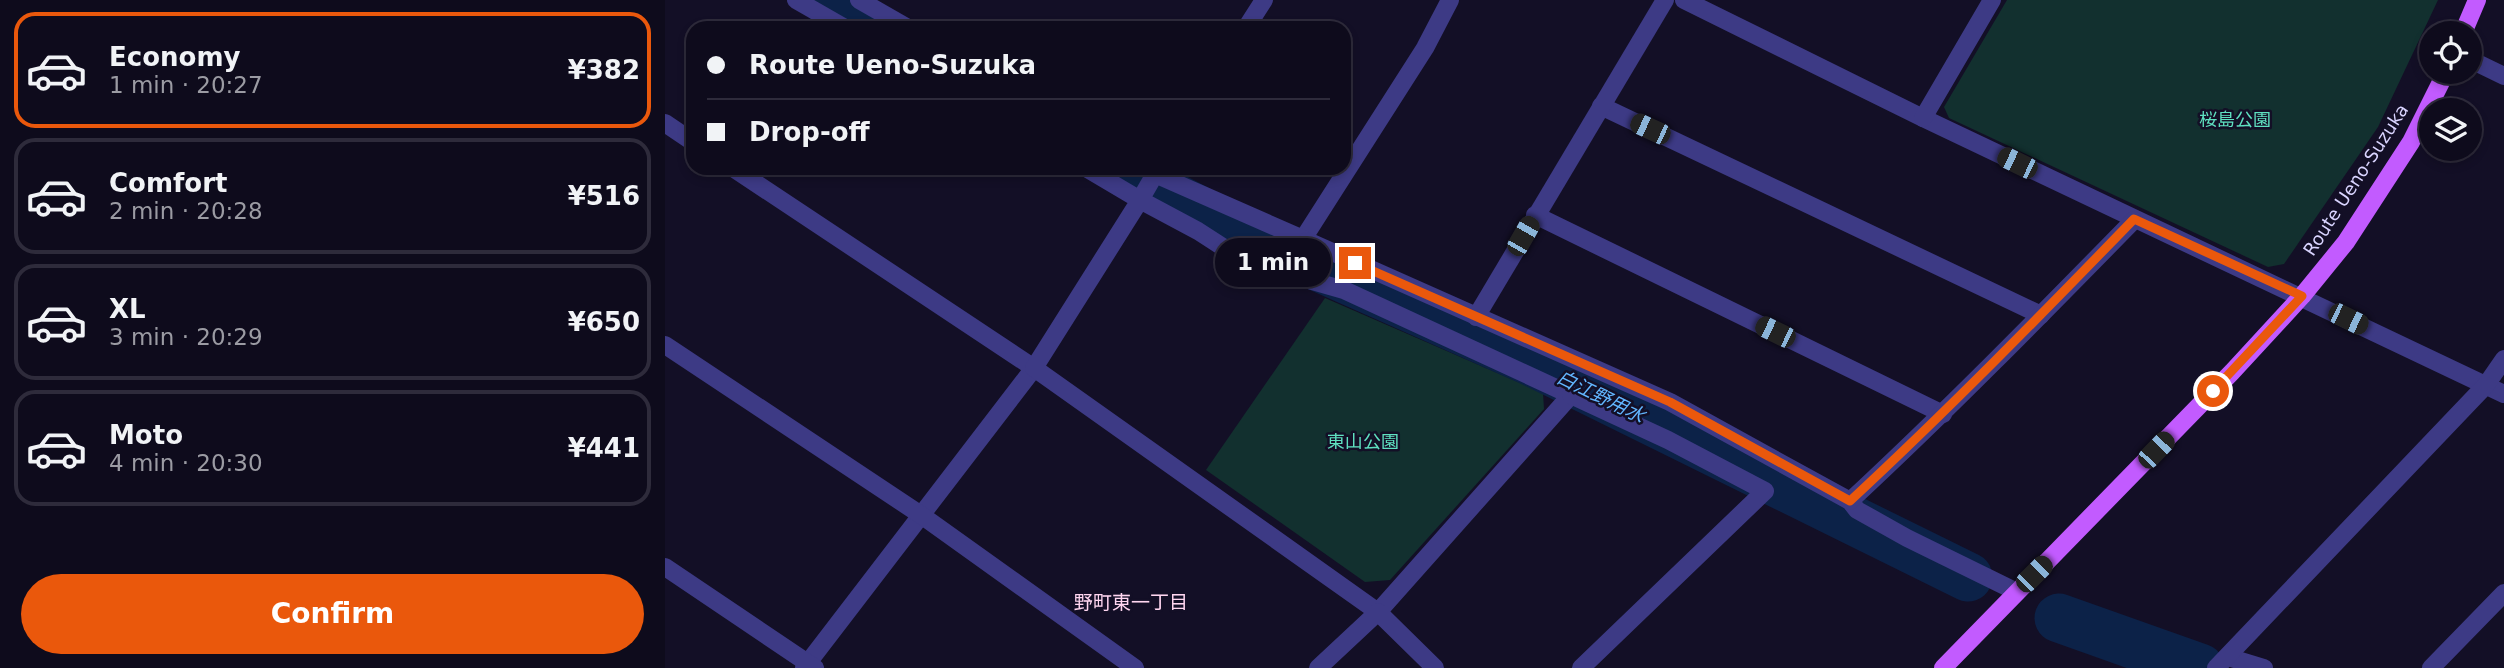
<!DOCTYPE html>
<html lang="en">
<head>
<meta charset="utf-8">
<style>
	:root { --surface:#0e0b1c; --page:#171425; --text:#f1f3f6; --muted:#9b9ba3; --line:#2e2b3b; --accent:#ea580c }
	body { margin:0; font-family:"DejaVu Sans","Noto Sans JP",sans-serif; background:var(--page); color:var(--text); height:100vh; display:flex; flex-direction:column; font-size:26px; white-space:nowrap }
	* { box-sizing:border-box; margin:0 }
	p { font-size:23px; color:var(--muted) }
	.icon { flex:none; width:38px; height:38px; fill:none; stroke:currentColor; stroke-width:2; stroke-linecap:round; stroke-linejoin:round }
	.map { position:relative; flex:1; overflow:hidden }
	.panel { display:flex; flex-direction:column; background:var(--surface); width:665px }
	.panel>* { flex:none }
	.hud { position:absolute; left:21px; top:21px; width:665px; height:154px; border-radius:21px; box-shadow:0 4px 10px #0003,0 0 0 2px var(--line); display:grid; align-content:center; height:154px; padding:0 21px; background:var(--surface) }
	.fabs { position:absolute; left:1754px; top:21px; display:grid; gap:14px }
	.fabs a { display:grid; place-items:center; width:63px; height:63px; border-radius:50%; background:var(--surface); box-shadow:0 4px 10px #0003,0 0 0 2px var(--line); font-size:35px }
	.end { position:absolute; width:32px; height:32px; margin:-16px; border:9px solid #ea580c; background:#fff; box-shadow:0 0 0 4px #fff }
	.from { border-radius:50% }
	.bubble { position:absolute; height:49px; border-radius:24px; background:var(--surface); box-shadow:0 4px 10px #0003,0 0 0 2px var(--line); font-size:23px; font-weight:700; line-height:49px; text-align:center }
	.car { position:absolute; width:21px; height:42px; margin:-21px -10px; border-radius:9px; box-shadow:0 0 5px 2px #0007; background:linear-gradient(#222 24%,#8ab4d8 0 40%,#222 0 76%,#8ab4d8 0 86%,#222 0) }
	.hud b { display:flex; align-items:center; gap:24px; height:66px; font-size:26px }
	.hud b+b { border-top:2px solid var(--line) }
	.hud i { width:18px; height:18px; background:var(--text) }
	ul { padding:12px 0 0; list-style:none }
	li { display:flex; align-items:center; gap:21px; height:116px; margin:0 14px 10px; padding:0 7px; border:4px solid var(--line); border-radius:21px }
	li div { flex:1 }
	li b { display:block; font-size:26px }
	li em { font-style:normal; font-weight:700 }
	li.on { border-color:var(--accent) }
	li>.icon { width:63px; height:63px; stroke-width:1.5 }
	.button { display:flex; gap:14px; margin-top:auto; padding:14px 21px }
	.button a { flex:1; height:80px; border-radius:42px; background:var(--accent); color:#fff; font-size:28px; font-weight:700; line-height:80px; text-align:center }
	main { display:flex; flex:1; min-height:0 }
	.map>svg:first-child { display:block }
</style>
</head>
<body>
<main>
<section class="panel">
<ul>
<li class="on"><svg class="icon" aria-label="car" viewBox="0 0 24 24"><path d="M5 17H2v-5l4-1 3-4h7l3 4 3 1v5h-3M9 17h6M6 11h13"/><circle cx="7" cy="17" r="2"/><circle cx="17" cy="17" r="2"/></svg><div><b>Economy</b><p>1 min · 20:27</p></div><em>¥382</em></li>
<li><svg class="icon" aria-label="car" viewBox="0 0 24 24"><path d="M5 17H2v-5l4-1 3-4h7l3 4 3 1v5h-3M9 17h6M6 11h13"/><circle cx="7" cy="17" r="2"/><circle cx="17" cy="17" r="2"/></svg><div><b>Comfort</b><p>2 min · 20:28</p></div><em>¥516</em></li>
<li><svg class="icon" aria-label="car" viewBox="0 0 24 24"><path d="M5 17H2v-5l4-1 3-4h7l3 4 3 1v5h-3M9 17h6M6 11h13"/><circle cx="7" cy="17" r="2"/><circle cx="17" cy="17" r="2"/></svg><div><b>XL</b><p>3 min · 20:29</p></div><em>¥650</em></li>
<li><svg class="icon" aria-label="car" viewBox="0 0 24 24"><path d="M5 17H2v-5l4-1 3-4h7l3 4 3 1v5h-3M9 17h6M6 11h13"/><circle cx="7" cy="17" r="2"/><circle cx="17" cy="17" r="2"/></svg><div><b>Moto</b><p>4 min · 20:30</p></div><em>¥441</em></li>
</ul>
<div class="button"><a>Confirm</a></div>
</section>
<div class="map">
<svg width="1839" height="668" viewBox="0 0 1839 668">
	<rect width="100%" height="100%" fill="#130f26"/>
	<g fill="#12302f">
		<polygon points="1342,0 1773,0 1713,127 1619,264 1603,267 1284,118 1279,107"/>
		<polygon points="660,298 878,393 879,409 725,580 700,582 541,470"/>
	</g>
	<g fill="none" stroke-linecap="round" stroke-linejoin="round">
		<g stroke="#0c2248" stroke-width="49">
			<polyline points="161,0 210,28"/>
			<polyline points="453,168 575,232 861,359 1303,577"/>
			<polyline points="1394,618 1535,668"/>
		</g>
		<g stroke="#3d3a85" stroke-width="18">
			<polyline points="131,0 180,28"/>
			<polyline points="194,0 243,28"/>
			<polyline points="785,0 760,48 638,239 1005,402 1185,501 1192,510 1242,538 1352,592"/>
			<polyline points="1019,0 1258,118 1839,394"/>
			<polyline points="581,28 599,0"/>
			<polyline points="1804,59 1839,76"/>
			<polyline points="936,106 1376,315"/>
			<polyline points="1258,118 1327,0"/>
			<polyline points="0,123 28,142"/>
			<polyline points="68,168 369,368 139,668"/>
			<polyline points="421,168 475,200 369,368 713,612 906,395 679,290 581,262 533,231 475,200 490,174 638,239"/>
			<polyline points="870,215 1278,414"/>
			<polyline points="619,273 642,241"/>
			<polyline points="811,317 1000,0"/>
			<polyline points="0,345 256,515 470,668"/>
			<polyline points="906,395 1003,440 1100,491 916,668"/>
			<path d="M 1185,501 C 1283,410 1376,315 1469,220"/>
			<polyline points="0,567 150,668"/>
			<polyline points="1563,657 1599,668"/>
			<polyline points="653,668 713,612 770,668"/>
			<polyline points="1551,668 1821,385 1839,359"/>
			<polyline points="1766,668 1839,593"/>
		</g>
		<g stroke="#c25bff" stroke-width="18">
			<polyline points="1798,33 1812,0"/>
			<polyline points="1278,668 1567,372 1637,296 1681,242 1746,142 1781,72"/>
		</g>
	</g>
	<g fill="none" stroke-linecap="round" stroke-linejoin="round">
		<path stroke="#ea580c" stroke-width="9" d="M 690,263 L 1005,402 L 1185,501 C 1283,410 1376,315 1469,219 L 1637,296 L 1548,391"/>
	</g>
	<g text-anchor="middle" stroke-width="5" stroke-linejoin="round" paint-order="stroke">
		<g font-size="18" fill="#5fe0c0" stroke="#130f26">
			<text x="1570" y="126">桜島公園</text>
			<text x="698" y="448">東山公園</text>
		</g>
		<g font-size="18" fill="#d9d4ff" stroke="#130f26">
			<text transform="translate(1691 180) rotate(-57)" y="6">Route Ueno-Suzuka</text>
		</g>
		<g font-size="19" font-style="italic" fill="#62b6ff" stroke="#130f26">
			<text transform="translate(936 396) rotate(26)" y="7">白江野用水</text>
		</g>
		<g font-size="19" fill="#ffd6f0" stroke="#130f26">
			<text x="466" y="609">野町東一丁目</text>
		</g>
	</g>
</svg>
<div class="fabs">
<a><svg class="icon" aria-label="locate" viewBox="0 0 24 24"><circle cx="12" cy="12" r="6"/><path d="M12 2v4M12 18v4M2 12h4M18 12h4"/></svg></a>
<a><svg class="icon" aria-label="layers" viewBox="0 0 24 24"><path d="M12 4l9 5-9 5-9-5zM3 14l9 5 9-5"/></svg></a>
</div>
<i class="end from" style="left:1548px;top:391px"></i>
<i class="end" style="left:690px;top:263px"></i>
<div class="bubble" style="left:550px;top:238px;width:116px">1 min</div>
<i class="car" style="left:985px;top:129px;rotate:295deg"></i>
<i class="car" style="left:1352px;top:163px;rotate:296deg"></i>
<i class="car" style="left:858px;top:236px;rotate:30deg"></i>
<i class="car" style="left:1683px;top:319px;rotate:116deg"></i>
<i class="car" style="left:1110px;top:332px;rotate:296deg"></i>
<i class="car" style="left:1491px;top:450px;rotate:44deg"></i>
<i class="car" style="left:1369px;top:574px;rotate:45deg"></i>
<div class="hud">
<b><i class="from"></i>Route Ueno-Suzuka</b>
<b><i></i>Drop-off</b>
</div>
</div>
</main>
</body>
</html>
